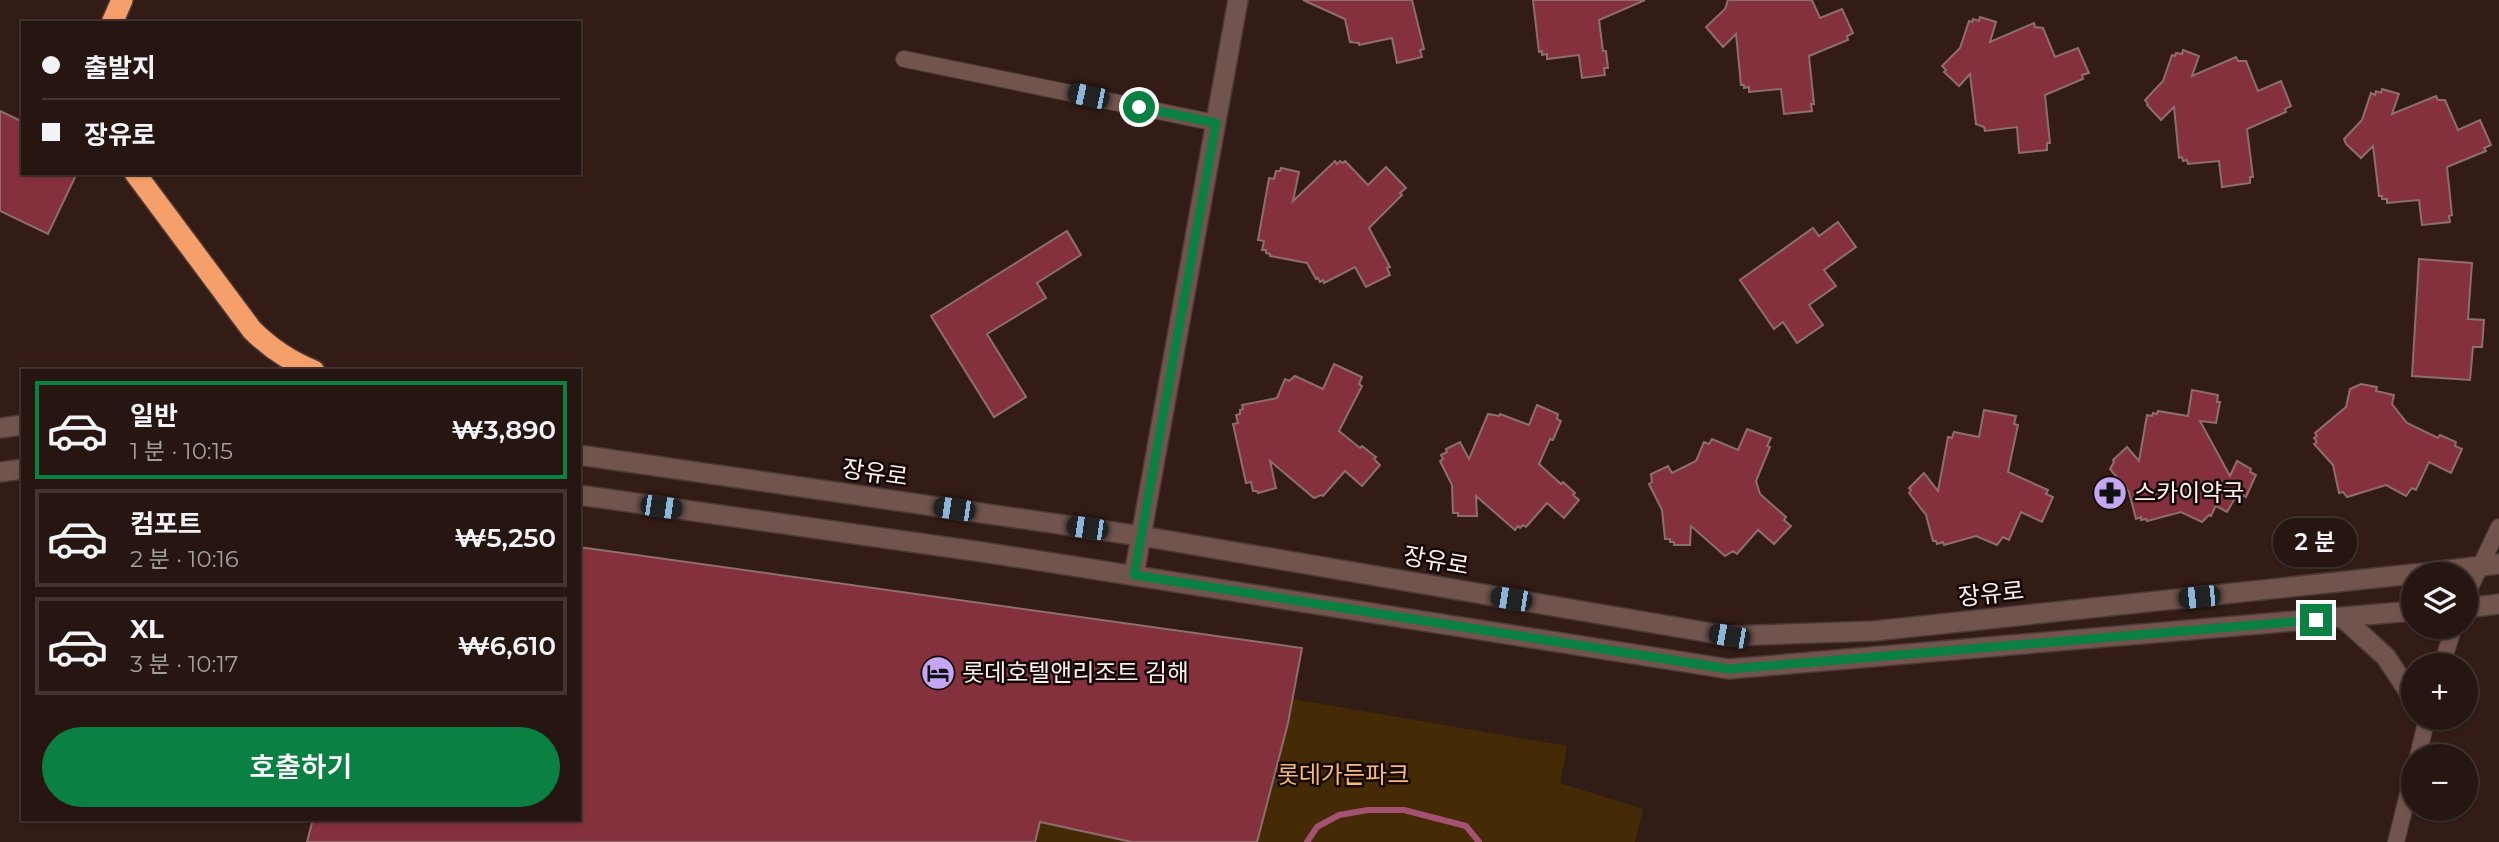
<!DOCTYPE html>
<html lang="ko">
<head>
<meta charset="utf-8">
<style>
	:root { --surface:#261510; --page:#32221e; --text:#f1f3f6; --muted:#a49f9f; --line:#423430; --accent:#0b8043 }
	body { margin:0; font-family:Montserrat,"Noto Sans KR",sans-serif; background:var(--page); color:var(--text); height:100vh; display:flex; flex-direction:column; font-size:26px; white-space:nowrap }
	* { box-sizing:border-box; margin:0 }
	p { font-size:23px; color:var(--muted) }
	.icon { flex:none; width:38px; height:38px; fill:none; stroke:currentColor; stroke-width:2; stroke-linecap:round; stroke-linejoin:round }
	.map { position:relative; flex:1; overflow:hidden }
	.side { position:absolute; left:21px; top:369px; width:560px; height:452px; display:flex; flex-direction:column; background:var(--surface); border-radius:0px; box-shadow:0 2px 5px #0004,0 0 0 2px var(--line) }
	.side>* { flex:none }
	.banner { position:absolute; left:21px; top:21px; width:560px; height:154px; border-radius:0px; box-shadow:0 2px 5px #0004,0 0 0 2px var(--line); display:grid; align-content:center; height:154px; padding:0 21px; background:var(--surface) }
	.buttons { position:absolute; left:2401px; top:562px; display:grid; gap:14px }
	.buttons a { display:grid; place-items:center; width:77px; height:77px; border-radius:50%; background:var(--surface); box-shadow:0 2px 5px #0004,0 0 0 2px var(--line); font-size:35px }
	.end { position:absolute; width:32px; height:32px; margin:-16px; border:9px solid #0b8043; background:#fff; box-shadow:0 0 0 4px #fff }
	.from { border-radius:50% }
	.bubble { position:absolute; height:49px; border-radius:24px; background:var(--surface); box-shadow:0 2px 5px #0004,0 0 0 2px var(--line); font-size:23px; font-weight:600; line-height:49px; text-align:center }
	.car { position:absolute; width:21px; height:42px; margin:-21px -10px; border-radius:9px; box-shadow:0 0 5px 2px #0007; background:linear-gradient(#222 24%,#8ab4d8 0 40%,#222 0 76%,#8ab4d8 0 86%,#222 0) }
	.banner b { display:flex; align-items:center; gap:24px; height:66px; font-size:26px }
	.banner b+b { border-top:2px solid var(--line) }
	.banner i { width:18px; height:18px; background:var(--text) }
	ul { padding:12px 0 0; list-style:none }
	li { display:flex; align-items:center; gap:21px; height:98px; margin:0 14px 10px; padding:0 7px; border:4px solid var(--line); border-radius:0px }
	li div { flex:1 }
	li b { display:block; font-size:26px }
	li em { font-style:normal; font-weight:600 }
	li.on { border-color:var(--accent) }
	li>.icon { width:63px; height:63px; stroke-width:1.5 }
	.cta { display:flex; gap:14px; margin-top:auto; padding:14px 21px }
	.cta a { flex:1; height:80px; border-radius:42px; background:var(--accent); color:#fff; font-size:28px; font-weight:600; line-height:80px; text-align:center }
	.map>svg:first-child { display:block }
</style>
</head>
<body>
<div class="map">
<svg width="2499" height="842" viewBox="0 0 2499 842">
	<rect width="100%" height="100%" fill="#331c16"/>
	<g fill="#452a06">
		<polygon points="1292,699 1567,746 1560,783 1643,809 1635,842 1257,842"/>
		<polygon points="1040,822 1132,842 1035,842"/>
	</g>
	<g fill="none" stroke-linecap="round" stroke-linejoin="round">
		<polyline stroke="#a45172" stroke-width="6" points="1307,842 1317,827 1339,815 1368,810 1404,810 1466,826 1479,842"/>
	</g>
	<g fill="#85313d" stroke="#8d6e70" stroke-width="2">
		<polygon points="1303,0 1412,0 1424,49 1420,50 1422,57 1397,63 1392,38 1359,45 1359,43 1350,42 1345,19"/>
		<polygon points="1533,0 1645,0 1599,20 1603,51 1606,51 1608,68 1604,68 1605,75 1582,78 1579,55 1547,59 1547,54 1542,55 1542,51 1539,52"/>
		<polygon points="1728,0 1812,0 1820,18 1842,9 1853,33 1847,36 1848,40 1809,56 1814,104 1811,104 1812,111 1784,114 1781,89 1749,92 1749,87 1744,88 1744,85 1741,85 1736,34 1723,47 1706,27 1725,9"/>
		<polygon points="1980,17 1996,22 1990,42 2034,23 2035,27 2043,28 2055,57 2078,48 2089,73 2082,75 2083,79 2045,95 2050,143 2047,143 2047,150 2019,153 2017,127 1985,131 1984,127 1976,124 1970,74 1959,86 1944,72 1946,70 1942,66 1960,48 1969,21 1972,22 1973,19 1979,21"/>
		<polygon points="2183,50 2199,56 2192,76 2236,57 2238,61 2246,61 2258,91 2281,81 2291,106 2285,109 2286,112 2247,129 2253,177 2250,177 2250,183 2222,187 2219,161 2188,164 2187,160 2183,161 2182,157 2179,158 2174,107 2161,120 2147,105 2148,104 2145,100 2163,81 2172,55 2175,56 2176,53 2182,54"/>
		<polygon points="2382,89 2399,94 2392,114 2436,96 2438,100 2445,100 2458,130 2480,120 2491,145 2484,148 2486,151 2447,167 2452,215 2449,216 2450,222 2422,225 2419,200 2387,203 2387,199 2382,199 2382,196 2379,196 2373,146 2361,158 2346,144 2344,139 2362,120 2371,93 2375,95 2376,91 2381,93"/>
		<polygon points="0,111 23,122 23,173 77,173 48,234 0,211"/>
		<polygon points="1335,161 1337,164 1340,161 1343,163 1345,161 1368,185 1386,167 1406,188 1400,193 1402,195 1369,228 1390,267 1387,268 1390,275 1366,287 1355,267 1324,283 1323,280 1320,282 1318,278 1316,279 1307,263 1270,256 1270,254 1266,253 1266,250 1262,250 1264,241 1258,240 1269,178 1274,179 1276,171 1280,171 1281,168 1299,172 1293,201"/>
		<polygon points="1838,222 1856,247 1824,270 1836,286 1809,305 1823,325 1797,343 1783,322 1774,329 1740,280 1813,228 1819,236"/>
		<polygon points="1067,231 1081,255 1037,283 1046,298 987,334 1026,397 994,417 931,316"/>
		<polygon points="2419,259 2472,263 2468,319 2484,320 2482,347 2473,347 2470,380 2412,376"/>
		<polygon points="1334,364 1362,377 1359,384 1362,386 1339,431 1360,448 1362,446 1376,457 1374,459 1380,465 1362,486 1345,471 1323,496 1321,495 1314,498 1270,461 1276,488 1258,493 1257,491 1253,491 1251,482 1246,483 1233,424 1238,423 1236,415 1240,414 1240,410 1243,409 1242,405 1277,398 1285,379 1289,381 1295,376 1323,389"/>
		<polygon points="2361,384 2377,387 2376,391 2394,395 2392,404 2407,423 2438,438 2440,435 2456,442 2455,446 2462,449 2451,473 2429,462 2416,490 2412,488 2406,496 2386,485 2347,497 2343,492 2339,493 2333,465 2314,444 2317,442 2314,438 2317,436 2315,433 2346,407 2350,389"/>
		<polygon points="2192,390 2218,395 2217,402 2220,402 2216,423 2200,421 2230,476 2237,461 2251,469 2250,472 2256,475 2246,497 2238,493 2227,512 2216,506 2219,499 2211,516 2209,515 2202,522 2181,512 2147,521 2146,519 2141,520 2141,517 2136,519 2129,492 2110,469 2114,462 2113,460 2127,447 2139,461 2147,415 2152,416 2153,413 2157,414 2158,411 2188,416"/>
		<polygon points="1537,405 1558,414 1557,419 1561,421 1553,440 1550,439 1539,464 1561,484 1563,482 1575,493 1573,495 1579,500 1564,518 1547,503 1526,527 1523,525 1520,528 1518,526 1515,530 1476,496 1477,516 1458,516 1458,513 1453,513 1452,485 1440,461 1443,459 1441,455 1447,452 1446,449 1460,442 1469,459 1488,414 1499,416 1500,414 1529,425"/>
		<polygon points="1984,410 2016,416 2014,424 2018,425 2008,472 2048,490 2046,494 2053,497 2042,522 2021,512 2009,540 2003,537 1997,545 1976,536 1944,545 1943,542 1937,544 1936,541 1933,541 1926,515 1909,493 1911,490 1909,488 1924,473 1938,491 1948,437 1952,438 1954,432 1979,437"/>
		<polygon points="1747,429 1771,438 1767,446 1770,447 1756,481 1760,494 1786,517 1784,520 1791,526 1774,544 1758,530 1737,554 1733,551 1725,556 1691,526 1690,545 1674,545 1674,542 1670,542 1670,539 1665,539 1662,510 1649,484 1652,482 1651,474 1668,466 1672,473 1696,461 1704,442 1709,444 1712,439 1738,450"/>
		<polygon points="579,547 1302,648 1288,723 1257,842 1132,842 1040,822 1035,842 307,842 313,819 579,819"/>
	</g>
	<g fill="none" stroke-linecap="round" stroke-linejoin="round">
		<g stroke="#4c3936" stroke-width="18">
			<g id="minor">
				<polyline points="904,59 1216,123"/>
				<polyline points="2466,596 2499,527"/>
				<polyline points="2442,665 2454,626"/>
				<polyline points="2418,756 2427,718"/>
				<polyline points="2396,842 2413,774"/>
			</g>
		</g>
		<g stroke="#4c3936" stroke-width="22">
			<polyline id="tertiary" points="1134,575 1238,0"/>
		</g>
		<g stroke="#4c3936" stroke-width="22">
			<g id="secondary">
				<polyline points="0,428 23,425"/>
				<polyline points="579,455 1141,536 1729,636 1874,631 2413,574"/>
				<polyline points="0,472 23,469"/>
				<polyline points="579,495 989,553 1729,669 2413,611"/>
				<polyline points="2416,574 2499,564"/>
				<polyline points="2466,608 2499,604"/>
				<polyline points="2343,618 2386,657 2413,698"/>
				<polyline points="2426,718 2427,719"/>
			</g>
		</g>
		<g stroke="#4c3936" stroke-width="24">
			<g id="motorway">
				<polyline points="112,23 122,0"/>
				<path d="M 135,173 L 252,330 C 271,349 289,361 314,371"/>
			</g>
		</g>
		<use href="#minor" stroke="#70544d" stroke-width="16"/>
		<use href="#tertiary" stroke="#70544d" stroke-width="19"/>
		<use href="#secondary" stroke="#70544d" stroke-width="19"/>
		<use href="#motorway" stroke="#f59f6a" stroke-width="21"/>
	</g>
	<g fill="none" stroke-linecap="round" stroke-linejoin="round">
		<polyline stroke="#0b8043" stroke-width="9" points="1139,107 1216,123 1134,575 1729,669 2316,620"/>
	</g>
	<defs>
		<g id="pharmacy-disc" transform="scale(1.75)"><circle r="9.5" fill="#c3a7f2" stroke="#140907"/><path d="M-2-6h4v4h4v4h-4v4h-4v-4h-4v-4h4Z" fill="#111"/></g>
		<g id="hotel-disc" transform="scale(1.75)"><circle r="9.5" fill="#c3a7f2" stroke="#140907"/><path d="M-6-4.5h1.5V1H6V5H4.5V3h-9V5H-6ZM-4 0a1.8 1.8 0 1 1 3.6 0ZM.5 0V-2.5h3Q6-2.5 6 0Z" fill="#111"/></g>
	</defs>
	<g fill-rule="evenodd">
		<use href="#pharmacy-disc" x="2110" y="493"/>
		<use href="#hotel-disc" x="938" y="673"/>
	</g>
	<g text-anchor="middle" stroke-width="5" stroke-linejoin="round" paint-order="stroke">
		<g font-size="24" fill="#fef0ed" stroke="#140907">
			<text transform="translate(875 473) rotate(8)" y="8">장유로</text>
			<text transform="translate(1436 561) rotate(10)" y="8">장유로</text>
			<text transform="translate(1991 594) rotate(-6)" y="8">장유로</text>
		</g>
		<g font-size="24" fill="#fef0ed" stroke="#140907" text-anchor="start">
			<text x="2134" y="501">스카이약국</text>
			<text x="962" y="681">롯데호텔앤리조트 김해</text>
		</g>
		<g font-size="24" fill="#f9bb71" stroke="#140907">
			<text x="1343" y="783">롯데가든파크</text>
		</g>
	</g>
</svg>
<div class="buttons">
<a><svg class="icon" aria-label="layers" viewBox="0 0 24 24"><path d="M12 4l9 5-9 5-9-5zM3 14l9 5 9-5"/></svg></a>
<a>+</a>
<a>−</a>
</div>
<i class="end from" style="left:1139px;top:107px"></i>
<i class="end" style="left:2316px;top:620px"></i>
<div class="bubble" style="left:2273px;top:518px;width:84px">2 분</div>
<i class="car" style="left:1088px;top:96px;rotate:282deg"></i>
<i class="car" style="left:661px;top:507px;rotate:98deg"></i>
<i class="car" style="left:954px;top:509px;rotate:278deg"></i>
<i class="car" style="left:1087px;top:528px;rotate:278deg"></i>
<i class="car" style="left:2199px;top:597px;rotate:264deg"></i>
<i class="car" style="left:1511px;top:599px;rotate:279deg"></i>
<i class="car" style="left:1729px;top:636px;rotate:280deg"></i>
<div class="banner">
<b><i class="from"></i>출발지</b>
<b><i></i>장유로</b>
</div>
<section class="side">
<ul>
<li class="on"><svg class="icon" aria-label="car" viewBox="0 0 24 24"><path d="M5 17H2v-5l4-1 3-4h7l3 4 3 1v5h-3M9 17h6M6 11h13"/><circle cx="7" cy="17" r="2"/><circle cx="17" cy="17" r="2"/></svg><div><b>일반</b><p>1 분 · 10:15</p></div><em>₩3,890</em></li>
<li><svg class="icon" aria-label="car" viewBox="0 0 24 24"><path d="M5 17H2v-5l4-1 3-4h7l3 4 3 1v5h-3M9 17h6M6 11h13"/><circle cx="7" cy="17" r="2"/><circle cx="17" cy="17" r="2"/></svg><div><b>컴포트</b><p>2 분 · 10:16</p></div><em>₩5,250</em></li>
<li><svg class="icon" aria-label="car" viewBox="0 0 24 24"><path d="M5 17H2v-5l4-1 3-4h7l3 4 3 1v5h-3M9 17h6M6 11h13"/><circle cx="7" cy="17" r="2"/><circle cx="17" cy="17" r="2"/></svg><div><b>XL</b><p>3 분 · 10:17</p></div><em>₩6,610</em></li>
</ul>
<div class="cta"><a>호출하기</a></div>
</section>
</div>
</body>
</html>
